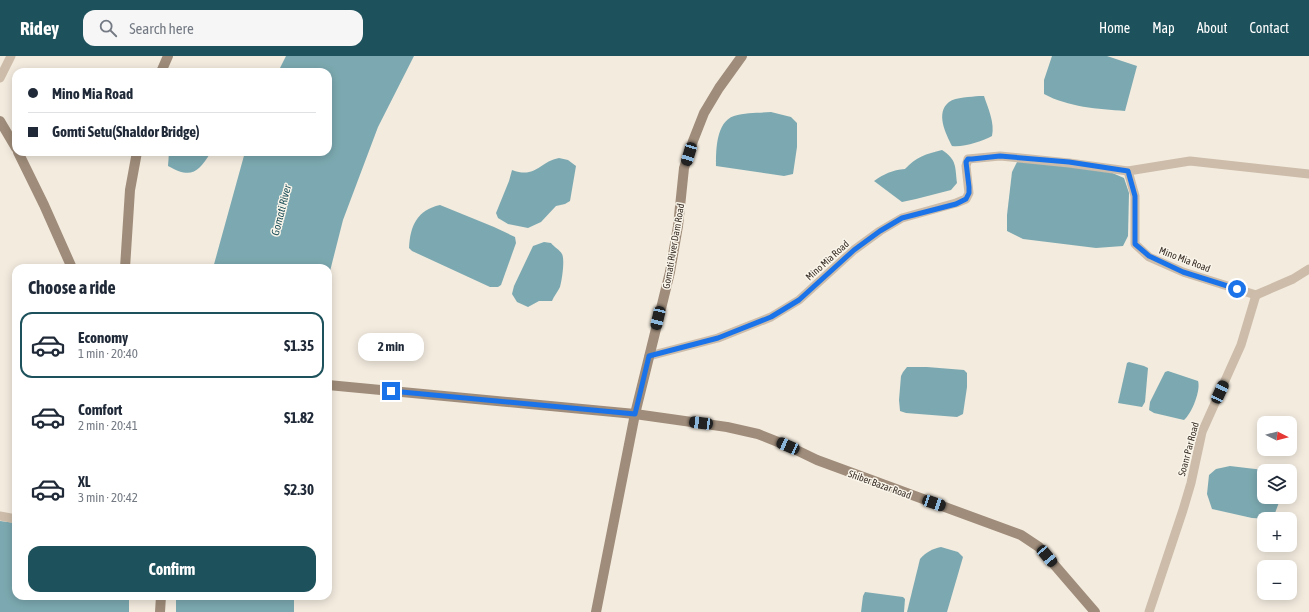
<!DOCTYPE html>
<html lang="en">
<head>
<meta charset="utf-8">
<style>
	:root { --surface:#fff; --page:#f6f6f7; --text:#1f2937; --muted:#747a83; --line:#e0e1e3; --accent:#1d515b }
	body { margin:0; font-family:"Asap Condensed",sans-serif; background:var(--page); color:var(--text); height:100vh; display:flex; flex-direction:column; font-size:15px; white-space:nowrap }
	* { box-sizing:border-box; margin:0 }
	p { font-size:13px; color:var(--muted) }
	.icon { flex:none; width:22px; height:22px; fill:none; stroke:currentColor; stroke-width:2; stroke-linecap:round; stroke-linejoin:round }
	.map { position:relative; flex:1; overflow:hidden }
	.drawer { position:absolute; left:12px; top:208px; width:320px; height:336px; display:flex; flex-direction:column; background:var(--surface); border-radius:12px; box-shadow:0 2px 10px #0003 }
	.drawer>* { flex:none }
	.guide { position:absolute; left:12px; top:12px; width:320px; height:88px; border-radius:12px; box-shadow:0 2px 10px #0003; display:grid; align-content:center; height:88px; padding:0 16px; background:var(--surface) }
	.needle { width:26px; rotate:96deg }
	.fabs { position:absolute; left:1257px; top:360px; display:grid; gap:8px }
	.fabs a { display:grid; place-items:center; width:40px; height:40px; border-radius:8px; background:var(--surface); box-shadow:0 2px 10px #0003; font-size:20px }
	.end { position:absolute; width:18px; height:18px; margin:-9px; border:5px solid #1a73e8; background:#fff; box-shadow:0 0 0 2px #fff }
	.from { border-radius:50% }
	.bubble { position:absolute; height:28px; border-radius:12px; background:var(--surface); box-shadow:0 2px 10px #0003; font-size:13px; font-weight:700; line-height:28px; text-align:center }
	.car { position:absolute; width:12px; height:24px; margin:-12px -6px; border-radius:5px; box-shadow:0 0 3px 1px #0007; background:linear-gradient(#222 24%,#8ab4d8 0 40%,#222 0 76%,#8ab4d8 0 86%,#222 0) }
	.guide b { display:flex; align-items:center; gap:14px; height:38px; font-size:15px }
	.guide b+b { border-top:1px solid var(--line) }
	.guide i { width:10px; height:10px; background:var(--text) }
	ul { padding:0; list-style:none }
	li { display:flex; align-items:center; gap:12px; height:66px; margin:0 8px 6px; padding:0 8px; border:2px solid transparent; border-radius:12px }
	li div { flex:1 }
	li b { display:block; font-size:15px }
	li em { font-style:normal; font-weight:700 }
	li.active { border-color:var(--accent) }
	li>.icon { width:36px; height:36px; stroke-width:1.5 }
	h2 { padding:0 16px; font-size:18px; line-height:48px }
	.primary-button { display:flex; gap:8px; margin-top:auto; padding:8px 16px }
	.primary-button a { flex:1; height:46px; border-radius:12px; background:var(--accent); color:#fff; font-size:16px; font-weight:700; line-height:46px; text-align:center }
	header { display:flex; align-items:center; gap:24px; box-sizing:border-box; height:56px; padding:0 20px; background:var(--accent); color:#fff }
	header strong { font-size:19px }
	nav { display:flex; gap:22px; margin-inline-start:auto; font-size:14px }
	.search { width:280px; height:36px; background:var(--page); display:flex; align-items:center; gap:10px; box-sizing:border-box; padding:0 14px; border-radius:12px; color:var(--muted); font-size:15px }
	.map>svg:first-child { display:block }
</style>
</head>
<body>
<header>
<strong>Ridey</strong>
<div class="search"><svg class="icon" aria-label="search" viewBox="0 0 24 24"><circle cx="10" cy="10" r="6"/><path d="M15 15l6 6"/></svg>Search here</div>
<nav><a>Home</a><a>Map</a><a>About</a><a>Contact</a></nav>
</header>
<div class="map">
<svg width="1309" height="556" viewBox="0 0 1309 556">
	<rect width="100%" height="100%" fill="#f3ebde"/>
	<g fill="#7ca9b1">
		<polygon points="286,0 414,0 378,71 343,164 328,223 328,212 213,212 245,96 328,96 328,16 278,16"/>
		<path d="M 1052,0 L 1107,0 L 1137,10 L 1125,55 C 1098,53 1068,51 1044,38 L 1044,24 Z"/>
		<path d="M 979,40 L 984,40 C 988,52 995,67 992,80 C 983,85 962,92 952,90 C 946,78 935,57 949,46 C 956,41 971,41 979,40 Z"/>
		<path d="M 771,56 L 791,61 L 797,67 L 797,91 L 793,118 L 784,120 L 716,110 C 716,94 716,66 734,60 C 746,56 759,57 771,56 Z"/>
		<path d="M 942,94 C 957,104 955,110 957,127 L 951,134 L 916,143 L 902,146 L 874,125 C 884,118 892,114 905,113 C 916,101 926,98 942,94 Z"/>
		<path d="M 169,96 L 211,96 C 198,117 191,123 168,110 Z"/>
		<path d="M 559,102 L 568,104 L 576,110 L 570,145 L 565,148 L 556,150 L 541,166 L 528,172 L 508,168 L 498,162 L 496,157 L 509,125 L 512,114 C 536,123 539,106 559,102 Z"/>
		<polygon points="1018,104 1110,116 1124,122 1129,137 1128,180 1123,190 1096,192 1023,183 1007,175 1007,159 1012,116"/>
		<path d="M 440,149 L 494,171 L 515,181 L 516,187 L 501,229 L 498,231 L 490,231 L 412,195 L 409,192 C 410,170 417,154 440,149 Z"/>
		<path d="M 544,186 L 551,187 C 554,191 560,194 562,198 C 565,204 562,224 560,231 C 558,235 554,240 552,245 L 539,245 L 528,251 L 517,246 L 512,238 L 514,230 L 533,190 Z"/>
		<polygon points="1129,306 1144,310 1148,312 1145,346 1142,351 1118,347 1127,307"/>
		<polygon points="907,311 927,311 964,314 967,317 967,331 963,358 957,361 906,357 900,355 899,344 901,320 903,316"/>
		<path d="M 1168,315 L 1198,325 C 1201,334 1192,357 1184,364 L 1154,357 L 1149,354 L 1150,346 L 1165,316 Z"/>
		<polygon points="1230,410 1272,415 1264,415 1264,441 1281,441 1275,457 1270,463 1252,462 1212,453 1207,438 1209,419 1216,413"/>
		<polygon points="0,465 16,467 16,540 129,540 129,556 0,556"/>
		<path d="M 941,491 L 958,496 L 963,501 L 947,556 L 907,556 L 920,503 C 926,496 932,493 941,491 Z"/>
		<polygon points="865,536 903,541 905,543 904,556 861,556 863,540"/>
		<rect x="176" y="540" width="118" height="16"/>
	</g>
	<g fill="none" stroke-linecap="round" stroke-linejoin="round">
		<g stroke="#ccbca9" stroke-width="9">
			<polyline points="0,22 11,0"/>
			<polyline points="1128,115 1135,140 1135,188 1149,201 1183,216 1256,239"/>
			<polyline points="1256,239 1293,223 1309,213"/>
			<polyline points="649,300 718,282 771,261 799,244 854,194 880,175 902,162 956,147 966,143 969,137 966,110 968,103 1000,100 1069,107 1128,115 1190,105 1309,118"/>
			<polyline points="0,460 16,463"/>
			<polyline points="1149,556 1183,454 1191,427 1202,376 1241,289 1256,239"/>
		</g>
		<g stroke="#9f8c7a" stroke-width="10">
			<polyline points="161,16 168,0"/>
			<polyline points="0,65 16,92"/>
			<polyline points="18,96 44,149 72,212"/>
			<polyline points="125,212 130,134 137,96"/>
			<polyline points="328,329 635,358 727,371 758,378 788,390 817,404 1021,479 1039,491 1095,556"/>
			<polyline points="160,556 161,540"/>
			<polyline points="596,556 635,358 670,216 678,170 684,112 693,85 704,57 719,32 742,0"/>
		</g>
	</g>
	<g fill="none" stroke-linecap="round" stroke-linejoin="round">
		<polyline stroke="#1a73e8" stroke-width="5" points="391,335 635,358 649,300 718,282 771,261 799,244 854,194 880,175 902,162 956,148 966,143 969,137 969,131 966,106 968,103 972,103 1000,100 1069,106 1128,115 1135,140 1135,188 1149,200 1183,216 1237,233"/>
	</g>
	<g text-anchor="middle" stroke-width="3" stroke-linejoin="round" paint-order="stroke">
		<g font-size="10" fill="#393029" stroke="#faf5ea">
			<text transform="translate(673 190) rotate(-80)" y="4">Gomati River Dam Road</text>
			<text transform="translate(1185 203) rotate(21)" y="4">Mino Mia Road</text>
			<text transform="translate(827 204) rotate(-42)" y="4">Mino Mia Road</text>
			<text transform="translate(1188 393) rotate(-75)" y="4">Soanr Par Road</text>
			<text transform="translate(880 428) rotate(20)" y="4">Shiber Bazar Road</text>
		</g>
		<g font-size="11" font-style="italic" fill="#1d515b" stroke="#faf5ea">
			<text transform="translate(281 154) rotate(-76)" y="4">Gomati River</text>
		</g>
	</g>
</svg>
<div class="fabs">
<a><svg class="needle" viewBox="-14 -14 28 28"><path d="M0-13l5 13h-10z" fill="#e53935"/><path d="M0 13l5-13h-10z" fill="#747a83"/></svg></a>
<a><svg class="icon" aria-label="layers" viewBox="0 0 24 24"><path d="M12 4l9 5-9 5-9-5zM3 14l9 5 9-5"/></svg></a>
<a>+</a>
<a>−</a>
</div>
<i class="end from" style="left:1237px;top:233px"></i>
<i class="end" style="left:391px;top:335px"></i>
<div class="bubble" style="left:358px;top:277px;width:66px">2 min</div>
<i class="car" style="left:689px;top:98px;rotate:197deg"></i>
<i class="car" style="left:658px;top:262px;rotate:193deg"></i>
<i class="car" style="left:1220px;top:336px;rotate:25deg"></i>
<i class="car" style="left:701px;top:367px;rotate:277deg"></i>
<i class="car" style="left:788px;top:390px;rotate:294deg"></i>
<i class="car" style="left:934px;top:447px;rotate:109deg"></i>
<i class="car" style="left:1047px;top:500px;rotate:140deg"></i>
<div class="guide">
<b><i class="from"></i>Mino Mia Road</b>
<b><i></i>Gomti Setu(Shaldor Bridge)</b>
</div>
<section class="drawer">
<h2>Choose a ride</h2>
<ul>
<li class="active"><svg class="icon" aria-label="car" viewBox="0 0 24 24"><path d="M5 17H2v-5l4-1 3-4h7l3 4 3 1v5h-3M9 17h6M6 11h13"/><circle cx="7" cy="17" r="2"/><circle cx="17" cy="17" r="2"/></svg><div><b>Economy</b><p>1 min · 20:40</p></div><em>$1.35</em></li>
<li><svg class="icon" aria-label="car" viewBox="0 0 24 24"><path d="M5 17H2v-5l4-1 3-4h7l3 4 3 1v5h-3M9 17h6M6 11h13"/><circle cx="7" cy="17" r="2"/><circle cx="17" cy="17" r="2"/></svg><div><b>Comfort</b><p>2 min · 20:41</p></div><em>$1.82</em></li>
<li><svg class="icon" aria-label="car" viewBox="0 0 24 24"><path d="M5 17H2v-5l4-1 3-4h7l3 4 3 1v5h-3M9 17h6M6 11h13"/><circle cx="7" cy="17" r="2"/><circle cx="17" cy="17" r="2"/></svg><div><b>XL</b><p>3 min · 20:42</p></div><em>$2.30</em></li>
</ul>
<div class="primary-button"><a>Confirm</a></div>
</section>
</div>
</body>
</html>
